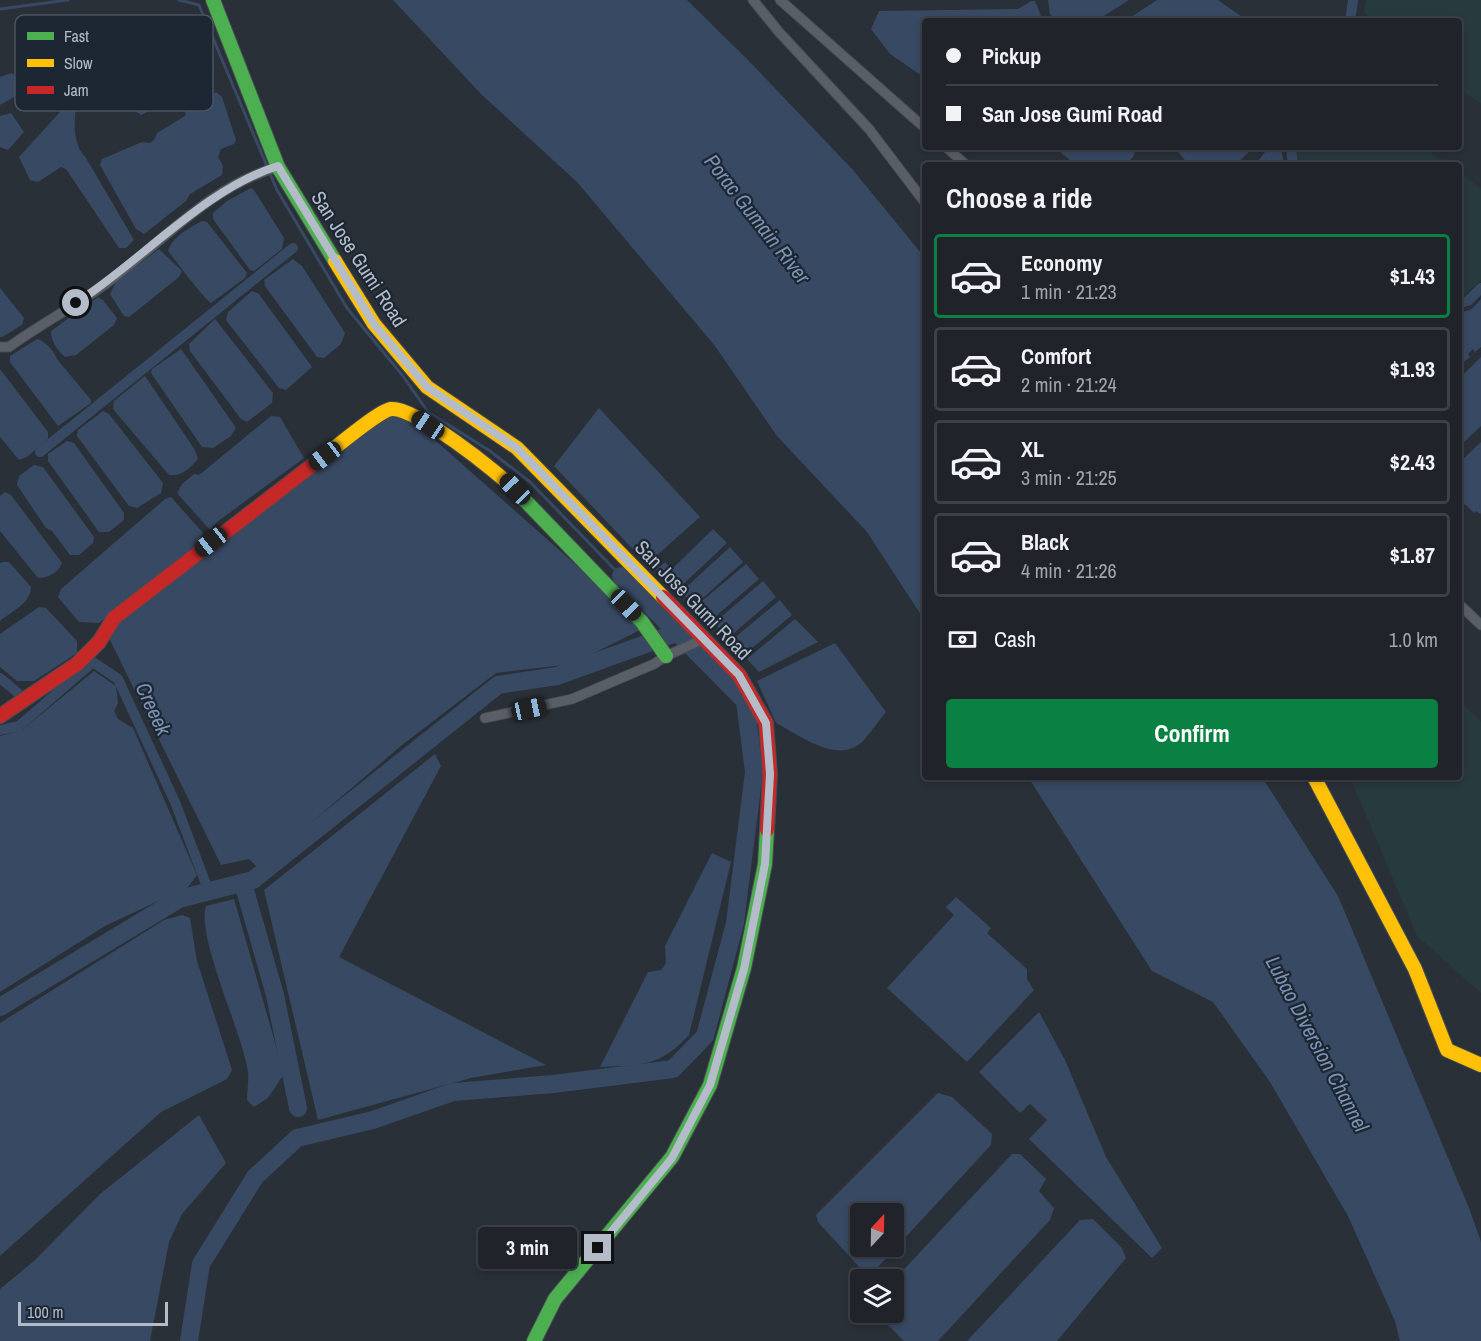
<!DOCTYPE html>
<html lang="en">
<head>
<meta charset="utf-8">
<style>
	:root { --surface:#20242a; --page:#282c32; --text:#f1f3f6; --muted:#a2a4a8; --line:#3d4147; --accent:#0b8043 }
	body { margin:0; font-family:"Archivo Narrow",sans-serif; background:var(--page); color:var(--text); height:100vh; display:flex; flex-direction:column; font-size:22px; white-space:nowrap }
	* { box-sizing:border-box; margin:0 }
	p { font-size:20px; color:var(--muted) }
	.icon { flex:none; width:33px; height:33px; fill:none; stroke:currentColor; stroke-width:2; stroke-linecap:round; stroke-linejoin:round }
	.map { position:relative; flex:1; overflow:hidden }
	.drawer { position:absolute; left:922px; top:162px; width:540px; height:618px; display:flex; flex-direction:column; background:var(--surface); border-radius:6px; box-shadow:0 3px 9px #0003,0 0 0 2px var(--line) }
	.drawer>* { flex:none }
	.guide { position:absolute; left:922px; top:18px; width:540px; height:132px; border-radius:6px; box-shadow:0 3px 9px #0003,0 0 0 2px var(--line); display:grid; align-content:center; height:132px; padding:0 24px; background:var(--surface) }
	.needle { width:39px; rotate:22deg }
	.tools { position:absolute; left:850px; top:1203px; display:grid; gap:12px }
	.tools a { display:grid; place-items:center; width:54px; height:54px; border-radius:6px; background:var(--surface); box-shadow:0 3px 9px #0003,0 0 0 2px var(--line); font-size:30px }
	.scale { position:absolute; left:18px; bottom:15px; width:150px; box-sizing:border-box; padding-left:6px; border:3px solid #b4bcc9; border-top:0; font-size:16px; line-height:21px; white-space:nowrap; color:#b4bcc9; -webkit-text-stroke:4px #1d2633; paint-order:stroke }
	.end { position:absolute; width:27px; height:27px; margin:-14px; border:8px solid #b4bcc9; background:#111; box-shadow:0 0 0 3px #111 }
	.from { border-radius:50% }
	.bubble { position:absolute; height:42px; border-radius:6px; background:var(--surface); box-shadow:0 3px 9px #0003,0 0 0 2px var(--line); font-size:20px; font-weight:800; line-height:42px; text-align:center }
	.car { position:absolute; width:18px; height:36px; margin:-18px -9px; border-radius:8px; box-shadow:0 0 4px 2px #0007; background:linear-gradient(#222 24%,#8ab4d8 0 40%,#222 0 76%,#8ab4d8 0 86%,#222 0) }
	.guide b { display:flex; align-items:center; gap:21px; height:57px; font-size:22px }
	.guide b+b { border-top:2px solid var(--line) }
	.guide i { width:15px; height:15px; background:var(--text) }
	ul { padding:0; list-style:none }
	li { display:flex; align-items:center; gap:18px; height:84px; margin:0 12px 9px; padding:0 12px; border:3px solid var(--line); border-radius:6px }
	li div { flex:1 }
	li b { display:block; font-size:22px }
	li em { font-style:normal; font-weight:800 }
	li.current { border-color:var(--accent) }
	li>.icon { width:54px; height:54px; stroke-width:1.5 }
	h2 { padding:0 24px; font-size:27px; line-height:72px }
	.pay { display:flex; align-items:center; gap:15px; height:66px; padding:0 24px; font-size:22px }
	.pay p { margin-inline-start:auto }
	.button { display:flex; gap:12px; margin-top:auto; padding:12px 24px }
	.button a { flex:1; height:69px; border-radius:6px; background:var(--accent); color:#fff; font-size:24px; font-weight:800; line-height:69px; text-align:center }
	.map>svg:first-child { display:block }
</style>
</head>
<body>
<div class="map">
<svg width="1481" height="1341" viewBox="0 0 1481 1341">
	<rect width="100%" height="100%" fill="#2a3038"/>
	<g fill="#273a3e">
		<polygon points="1366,0 1481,0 1481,104 1460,89 1460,21 1371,21 1364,12"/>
		<polygon points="1296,147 1423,147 1448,165 1297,165"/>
		<polygon points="1460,173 1481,189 1481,280 1460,298"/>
		<polygon points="1460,700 1481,722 1481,993 1417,936 1350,777 1460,777"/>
	</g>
	<g fill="#384963" fill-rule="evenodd">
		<polygon points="393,0 687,0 748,60 853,170 925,258 925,621 867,532 777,436 715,346 578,183 481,94"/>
		<polygon points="1048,0 1129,0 1096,21 1055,21 1050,14"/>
		<polygon points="1157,0 1218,0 1248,21 1125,21"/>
		<polygon points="1031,1 1035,1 1043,21 926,21 925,78 890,54 871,29 879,11 1018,9"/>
		<path d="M 196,30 L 214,70 L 209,79 L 189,91 L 179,83 L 177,74 L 159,48 L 149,48 L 144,56 L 146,63 C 159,71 166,80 169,95 L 166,103 L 141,115 L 134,110 L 100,47 Z"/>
		<polygon points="12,73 22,84 21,93 0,105 0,77"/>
		<polygon points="216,92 222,97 236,140 234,144 221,149 218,157 223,166 222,175 190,194 186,201 144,234 136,229 100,165 102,159 142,142 150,143 155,139 157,133 185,116 187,107"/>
		<path d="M 72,105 L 76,107 C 74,125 73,144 86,158 L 134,240 L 126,248 L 119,248 L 66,169 L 61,167 L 38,182 L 30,180 L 19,157 L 60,112 Z"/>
		<polygon points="11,113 24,132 8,150 0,147 0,116"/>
		<polygon points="1054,147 1135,147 1134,156 1125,165 1076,165"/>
		<polygon points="1174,147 1254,147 1235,165 1189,165"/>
		<polygon points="1269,147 1281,147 1284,165 1255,165"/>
		<polygon points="251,188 254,190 284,238 282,249 254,271 250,270 213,219 213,213 227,201"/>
		<path d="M 202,221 L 207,222 L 247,273 L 245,278 L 211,303 C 206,301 175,260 168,251 C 172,237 189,228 202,221 Z"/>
		<polygon points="159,249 182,271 179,277 129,317 124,316 110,294 116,282"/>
		<polygon points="293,259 302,266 345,333 341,344 324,358 317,357 265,286 264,280"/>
		<polygon points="0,288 24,318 22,325 2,337 0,337"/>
		<polygon points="252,291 259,294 312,367 286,390 279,388 226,320 228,312"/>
		<path d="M 98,297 L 103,300 L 117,318 L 114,325 L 76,355 L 65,357 C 57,350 51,341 51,331 Z"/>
		<polygon points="1481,299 1481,347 1475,352 1473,349 1468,354 1470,357 1460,365 1460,313 1472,309"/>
		<polygon points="215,319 273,393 272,403 247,422 241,419 190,351 189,344"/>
		<path d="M 37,339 C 45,341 54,351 57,359 L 91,400 L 91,403 L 58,426 L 10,362 L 10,356 Z"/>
		<polygon points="181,349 236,428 231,436 213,448 202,447 151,373 152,369"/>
		<polygon points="1481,357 1481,426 1460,446 1460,378"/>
		<polygon points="0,369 48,432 48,439 27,457 19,460 0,437"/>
		<path d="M 145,376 L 195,450 L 198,459 C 190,468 181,477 169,475 L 113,409 L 114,401 Z"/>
		<polygon points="599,408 700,517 647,564 554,466"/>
		<polygon points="103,411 109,414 163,483 161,493 137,508 129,506 77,436 78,430"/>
		<polygon points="392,414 410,418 635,617 642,629 572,664 496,673 402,745 258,868 249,859 221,865 109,638 117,622 379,420"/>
		<polygon points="271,416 280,417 304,458 217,522 210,530 177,493 182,484 194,474 199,475"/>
		<polygon points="67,441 74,443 124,513 124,520 109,532 99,532 48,461 48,454"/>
		<polygon points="1481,442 1481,513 1480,514 1476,511 1474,513 1465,504 1463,507 1460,504 1460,462"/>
		<polygon points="34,465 43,467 94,537 93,543 79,555 70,555 52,531 46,528 17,485 19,476"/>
		<path d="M 5,492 L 11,495 L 62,563 C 59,572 48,578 38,578 L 0,531 L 0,496 Z"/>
		<polygon points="171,497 203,533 195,549 99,623 79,622 58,597 61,589 165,499"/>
		<polygon points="713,529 727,543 676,591 656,570 665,562 672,569"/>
		<polygon points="730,547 743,562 694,606 681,592"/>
		<path d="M 2,562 L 9,562 L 31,587 C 31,603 11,612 0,621 L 0,563 Z"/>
		<polygon points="746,564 759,579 709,622 696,606"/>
		<polygon points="763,581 776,597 728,638 714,623"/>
		<polygon points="780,600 792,615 745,654 733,639"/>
		<polygon points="39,607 46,608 77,641 77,653 34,681 17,681 0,667 0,634"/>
		<polygon points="795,619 818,642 759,672 747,659"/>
		<path d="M 835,643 L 886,712 C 878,721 871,733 862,742 C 838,765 799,735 776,723 L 757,681 Z"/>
		<polygon points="94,671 116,686 118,703 114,711 118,719 133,728 197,875 188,887 105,926 0,992 0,736 22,730"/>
		<polygon points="435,754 441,766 339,957 546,1065 471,1078 318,1120 264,890"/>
		<polygon points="1028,777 1262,777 1338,896 1469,1208 1481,1242 1481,1341 1400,1341 1395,1321 1348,1216 1270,1082 1213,1002 1152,971"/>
		<path d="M 712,853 L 731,862 L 689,1035 C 660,1067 640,1065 600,1067 L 648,972 L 661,970 L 666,963 L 665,946 Z"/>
		<polygon points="956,897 991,928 987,933 1027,969 1027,979 1034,990 967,1062 887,988 954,915 946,907"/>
		<path d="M 234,899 L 284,1074 L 268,1098 L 254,1107 L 247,1100 C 247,1091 249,1080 248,1072 C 243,1034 196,937 206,906 Z"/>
		<polygon points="182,915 190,918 197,961 232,1070 227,1079 161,1112 0,1256 0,1023 164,920"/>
		<polygon points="1039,1012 1065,1060 1106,1157 1162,1248 1152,1258 1029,1139 1047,1120 1030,1104 1020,1113 979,1072"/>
		<path d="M 938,1093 L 952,1097 L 992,1134 L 991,1145 L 876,1269 L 863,1271 L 818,1222 L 816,1215 ZM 861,1214 L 894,1214 L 894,1246 L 861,1246 Z"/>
		<polygon points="199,1115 226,1163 182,1214 169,1242 150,1341 0,1341 0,1289 34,1261 100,1194"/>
		<polygon points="1012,1154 1020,1154 1046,1179 1039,1191 1054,1208 1050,1220 938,1341 904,1341 876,1313 894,1312 894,1280"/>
		<polygon points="1093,1219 1122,1248 1126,1258 1057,1341 967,1341 1080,1220"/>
	</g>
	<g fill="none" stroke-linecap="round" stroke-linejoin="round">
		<g stroke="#384963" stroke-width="3">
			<polyline points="179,0 199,5 277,190 347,308 403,376 428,412 490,451 530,482 621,576"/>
			<polyline points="0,9 68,0"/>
		</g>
		<g stroke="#384963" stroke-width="10">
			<polyline points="1350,21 1353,0"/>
			<polyline points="1291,147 1293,165"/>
			<polyline points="1460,303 1468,301 1481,288"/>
			<polyline points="40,452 293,248"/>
			<polyline points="0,678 18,693"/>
			<polyline points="0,730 19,726 93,662 118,679 175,802 209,892"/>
		</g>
		<g stroke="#384963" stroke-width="18">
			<polyline points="243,883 275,995 298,1108"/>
			<polyline points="0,1007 179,899 253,880 498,685 557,676 676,633"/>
			<polyline points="189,1341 201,1264 255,1177 297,1138 373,1120 453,1092 553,1084 673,1069 705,1036 735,923 754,772 745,701 621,576"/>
		</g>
		<g stroke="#484c53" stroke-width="11">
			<g id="street">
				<polyline points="753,0 779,32 869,129 926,204"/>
				<polyline points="780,0 926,129"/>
				<polyline points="946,147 966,165"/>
				<path d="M 0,347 L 9,347 C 41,324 77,305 108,282 C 162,242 212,185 278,167"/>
				<polyline points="1460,605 1481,625"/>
				<polyline points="485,718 572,699 654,664 666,656 704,639"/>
			</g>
		</g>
		<g stroke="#484c53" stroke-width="16">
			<g id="fast">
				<polyline points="213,0 278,167 335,261"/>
				<polyline points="515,490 642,622 666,656"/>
				<polyline points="534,1341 555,1299 672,1157 710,1085 744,968 765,864 767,830"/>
			</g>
		</g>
		<g stroke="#484c53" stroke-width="16">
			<g id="slow">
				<polyline points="335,261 374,324 427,387 517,448 663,597"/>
				<path d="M 319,460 C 333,450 378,411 391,409 C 414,406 498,472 515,490"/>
				<polyline points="1314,777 1415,969 1447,1050 1481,1065"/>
			</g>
		</g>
		<g stroke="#484c53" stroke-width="16">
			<g id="jam">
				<polyline points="663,597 739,675 766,723 770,774 767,830"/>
				<polyline points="0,716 77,664 99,642 114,618 319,460"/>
			</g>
		</g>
		<use href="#street" stroke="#5a5e66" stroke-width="9"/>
		<use href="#fast" stroke="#4caf50" stroke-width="14"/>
		<use href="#slow" stroke="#ffc107" stroke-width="14"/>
		<use href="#jam" stroke="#c62828" stroke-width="14"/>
	</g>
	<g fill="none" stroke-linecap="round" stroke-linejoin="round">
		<path stroke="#b4bcc9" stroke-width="8" d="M 76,303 C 140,262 206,188 278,166 L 374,324 L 427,387 L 517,448 L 739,675 L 766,723 L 770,774 L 765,864 L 744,969 L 710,1085 L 672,1158 L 598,1248"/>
	</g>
	<g text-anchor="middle" stroke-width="4.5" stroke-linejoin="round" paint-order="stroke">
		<g font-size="20" fill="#b4bcc9" stroke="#1d2633">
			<text transform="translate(359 259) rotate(57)" y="7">San Jose Gumi Road</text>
			<text transform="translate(693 600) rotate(46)" y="7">San Jose Gumi Road</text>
		</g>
		<g font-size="21" font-style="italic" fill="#7c92b1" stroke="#1d2633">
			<text transform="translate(757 219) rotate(52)" y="7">Porac Gumain River</text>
			<text transform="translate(153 709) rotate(65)" y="7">Creeek</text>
			<text transform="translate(1317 1044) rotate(62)" y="7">Lubao Diversion Channel</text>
		</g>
	</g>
	<rect x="15" y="15" width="198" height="96" rx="9" fill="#1d2633" stroke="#4a5360" stroke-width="1.5"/>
	<rect x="27" y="32" width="27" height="8" fill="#4caf50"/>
	<rect x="27" y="59" width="27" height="8" fill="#ffc107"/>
	<rect x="27" y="86" width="27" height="8" fill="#c62828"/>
	<g font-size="16" fill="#b4bcc9">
		<text x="64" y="42">Fast</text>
		<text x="64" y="69">Slow</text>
		<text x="64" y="96">Jam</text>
	</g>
</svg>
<div class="tools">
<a><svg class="needle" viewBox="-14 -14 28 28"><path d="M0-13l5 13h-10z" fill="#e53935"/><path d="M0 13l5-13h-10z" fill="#a2a4a8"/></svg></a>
<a><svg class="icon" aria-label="layers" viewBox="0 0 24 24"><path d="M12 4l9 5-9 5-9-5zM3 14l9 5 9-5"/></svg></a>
</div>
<div class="scale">100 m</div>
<i class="end from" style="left:76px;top:303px"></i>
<i class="end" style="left:598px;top:1248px"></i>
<div class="bubble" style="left:478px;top:1227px;width:99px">3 min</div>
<i class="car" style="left:428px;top:425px;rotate:304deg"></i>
<i class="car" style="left:325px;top:456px;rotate:233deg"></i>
<i class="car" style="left:515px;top:489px;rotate:316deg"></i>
<i class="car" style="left:211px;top:542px;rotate:232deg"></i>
<i class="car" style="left:626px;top:605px;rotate:136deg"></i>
<i class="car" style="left:529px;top:709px;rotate:78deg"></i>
<div class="guide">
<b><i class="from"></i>Pickup</b>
<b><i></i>San Jose Gumi Road</b>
</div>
<section class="drawer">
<h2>Choose a ride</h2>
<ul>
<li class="current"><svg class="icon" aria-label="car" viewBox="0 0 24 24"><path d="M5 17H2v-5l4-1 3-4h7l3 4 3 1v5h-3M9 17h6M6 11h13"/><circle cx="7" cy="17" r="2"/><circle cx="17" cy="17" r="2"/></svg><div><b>Economy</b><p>1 min · 21:23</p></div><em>$1.43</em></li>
<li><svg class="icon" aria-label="car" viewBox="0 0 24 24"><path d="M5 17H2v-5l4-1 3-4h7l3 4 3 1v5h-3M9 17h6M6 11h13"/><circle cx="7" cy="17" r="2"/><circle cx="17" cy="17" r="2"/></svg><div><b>Comfort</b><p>2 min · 21:24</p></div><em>$1.93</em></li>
<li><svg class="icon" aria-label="car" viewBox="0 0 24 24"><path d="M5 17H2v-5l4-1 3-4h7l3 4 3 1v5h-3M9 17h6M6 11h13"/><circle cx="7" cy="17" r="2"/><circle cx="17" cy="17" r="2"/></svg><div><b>XL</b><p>3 min · 21:25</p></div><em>$2.43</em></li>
<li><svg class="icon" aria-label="car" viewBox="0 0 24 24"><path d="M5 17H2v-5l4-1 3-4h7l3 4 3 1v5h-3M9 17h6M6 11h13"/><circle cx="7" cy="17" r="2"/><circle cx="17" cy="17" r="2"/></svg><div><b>Black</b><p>4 min · 21:26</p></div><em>$1.87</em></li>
</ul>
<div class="pay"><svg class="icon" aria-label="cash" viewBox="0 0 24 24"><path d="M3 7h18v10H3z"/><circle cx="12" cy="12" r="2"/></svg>Cash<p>1.0 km</p></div>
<div class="button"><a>Confirm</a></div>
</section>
</div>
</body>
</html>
